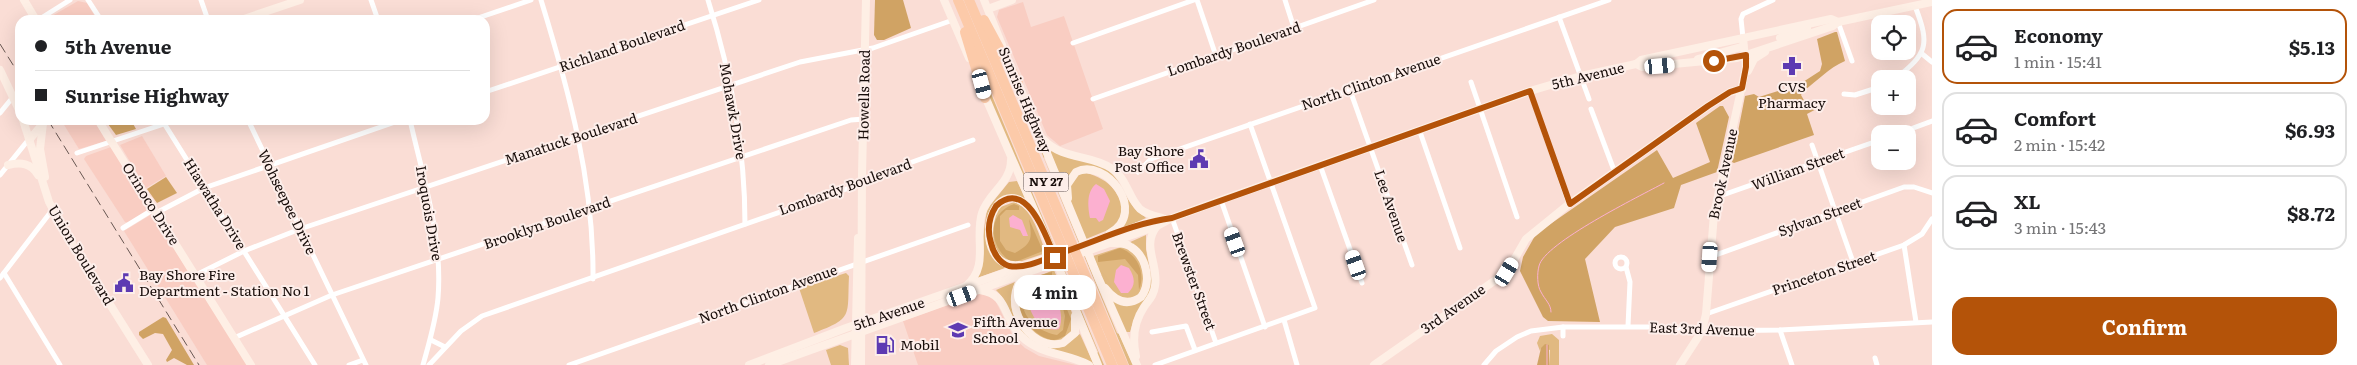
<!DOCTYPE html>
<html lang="en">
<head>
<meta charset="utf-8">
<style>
	:root { --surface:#fff; --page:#f6f6f6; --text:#202124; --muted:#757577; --line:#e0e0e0; --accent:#b45309 }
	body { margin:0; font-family:Literata,serif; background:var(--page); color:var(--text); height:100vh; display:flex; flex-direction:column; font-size:19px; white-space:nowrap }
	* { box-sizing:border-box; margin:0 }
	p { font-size:16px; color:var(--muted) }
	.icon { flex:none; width:28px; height:28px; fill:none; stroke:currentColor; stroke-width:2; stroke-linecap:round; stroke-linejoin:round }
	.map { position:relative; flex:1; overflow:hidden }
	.panel { display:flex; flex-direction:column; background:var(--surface); width:425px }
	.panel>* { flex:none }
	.hud { position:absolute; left:15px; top:15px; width:475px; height:110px; border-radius:15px; box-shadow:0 5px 20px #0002; display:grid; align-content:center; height:110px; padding:0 20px; background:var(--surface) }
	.buttons { position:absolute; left:1871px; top:15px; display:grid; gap:10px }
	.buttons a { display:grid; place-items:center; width:45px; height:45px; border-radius:10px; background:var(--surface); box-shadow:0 5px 20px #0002; font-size:25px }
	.end { position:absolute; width:22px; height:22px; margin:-11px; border:6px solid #b45309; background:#fff; box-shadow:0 0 0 2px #fff }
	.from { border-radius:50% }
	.bubble { position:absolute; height:35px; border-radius:15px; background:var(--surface); box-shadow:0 5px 20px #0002; font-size:16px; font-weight:700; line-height:35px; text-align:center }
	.car { position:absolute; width:15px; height:30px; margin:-15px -8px; border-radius:6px; box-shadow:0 0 4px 1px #0007; background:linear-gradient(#fff 24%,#345 0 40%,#fff 0 76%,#345 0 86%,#fff 0) }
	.hud b { display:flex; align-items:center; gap:18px; height:48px; font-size:19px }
	.hud b+b { border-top:1px solid var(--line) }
	.hud i { width:12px; height:12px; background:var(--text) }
	ul { padding:9px 0 0; list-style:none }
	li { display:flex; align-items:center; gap:15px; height:75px; margin:0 10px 8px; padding:0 10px; border:2px solid var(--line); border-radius:15px }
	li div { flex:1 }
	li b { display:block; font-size:19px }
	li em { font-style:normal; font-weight:700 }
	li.selected { border-color:var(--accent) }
	li>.icon { width:45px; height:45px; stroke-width:1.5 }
	.button { display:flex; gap:10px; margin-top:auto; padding:10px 20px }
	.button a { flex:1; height:58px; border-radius:15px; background:var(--accent); color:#fff; font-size:20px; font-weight:700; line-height:58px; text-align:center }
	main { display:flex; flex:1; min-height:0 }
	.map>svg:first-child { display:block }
</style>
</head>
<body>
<main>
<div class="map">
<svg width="1932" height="365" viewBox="0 0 1932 365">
	<rect width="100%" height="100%" fill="#faddd5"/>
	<g fill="#f9cdc2">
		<polygon points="78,1 87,3 97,20 45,20"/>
		<polygon points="1023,2 1031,27 1064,16 1103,129 1060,146 1047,135 997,17 999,10"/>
		<polygon points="61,120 94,120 106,141 79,149"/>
		<polygon points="142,136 166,176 146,188 120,145"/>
		<polygon points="111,147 150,209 128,223 125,222 84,159 86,156"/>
		<polygon points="152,214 248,365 207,365 124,231"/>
		<polygon points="981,293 994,298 1014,338 1025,348 1039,356 1076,365 918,365 903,321"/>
	</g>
	<g fill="#e1b981">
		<polygon points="1008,71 1045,156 1044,158 1117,333 1119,334 1133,365 1129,365"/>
		<path d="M 987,91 L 990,91 L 1104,365 L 1101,365 L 1096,354 L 1098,352 C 1061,265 1021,180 987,91 Z"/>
		<path d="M 1049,149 C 1065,160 1084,158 1101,166 C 1119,175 1121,190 1132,205 C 1136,211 1142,214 1146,218 L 1123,228 L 1127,207 L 1103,172 L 1077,168 L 1065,179 L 1061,179 Z"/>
		<path d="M 1082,172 C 1106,177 1123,191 1123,217 L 1113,228 L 1086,239 C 1078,219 1056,184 1082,172 Z"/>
		<path d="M 1017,181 L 1027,202 L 998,200 C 977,218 983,254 1005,268 L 977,278 L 987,209 L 1009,182 Z"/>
		<path d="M 1014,202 C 1033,209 1039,235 1046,253 L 1016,263 L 1003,260 C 989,239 989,231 998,208 Z"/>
		<polygon points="1146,235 1146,249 1152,281 1151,292 1134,319 1130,332 1126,332 1110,298 1117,303 1144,296 1146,266 1128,243"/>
		<path d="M 1121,247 C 1157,252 1146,327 1109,291 C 1102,283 1098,266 1093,256 Z"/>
		<path d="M 1054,270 C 1060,285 1068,301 1073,316 C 1077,334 1062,346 1045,340 C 1035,337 1027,325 1019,317 L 1018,284 Z"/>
		<path d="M 846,273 L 849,276 C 847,316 854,318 814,333 L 799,288 Z"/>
		<path d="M 1015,282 C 1005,312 1015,324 1040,340 C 1047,345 1052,349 1061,347 C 1069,345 1073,337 1080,334 L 1094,365 C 1078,364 1028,345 1020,331 C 1011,317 1008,301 996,290 Z"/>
		<polygon points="1552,334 1559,340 1559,365 1549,365 1550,350 1541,348 1540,351 1537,343 1540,336"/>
		<polygon points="840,345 848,348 849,365 831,365 826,350"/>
	</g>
	<g fill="#d0a364">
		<polygon points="875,0 903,0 911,28 884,40 877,40 874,35"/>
		<path d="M 1835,32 L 1837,32 L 1845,61 C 1828,68 1818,81 1803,91 L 1801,95 L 1806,104 L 1822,101 L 1822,106 L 1807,114 L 1814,135 L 1734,163 L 1732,162 L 1745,96 L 1754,94 L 1759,97 L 1778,91 L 1795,91 L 1803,82 L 1820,71 L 1822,64 L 1817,39 Z"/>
		<polygon points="1720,106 1723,106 1729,117 1717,172 1681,185 1674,208 1615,227 1585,259 1600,322 1548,321 1543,317 1520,271 1523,257 1536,234 1657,150 1673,178 1710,162 1696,123"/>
		<polygon points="105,120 131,120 136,129 116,135"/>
		<polygon points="166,177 177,193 157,203 147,189"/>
		<path d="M 1014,204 L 1019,206 L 1019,210 L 1006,210 L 1000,216 L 1000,241 L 1006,250 L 1015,253 C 1033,243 1032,238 1029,219 L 1043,251 L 1013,263 C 989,249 985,214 1014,204 Z"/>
		<path d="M 1120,248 C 1137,254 1146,272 1139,290 L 1138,275 L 1125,259 L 1098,262 L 1098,256 Z"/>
		<path d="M 1052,272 L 1052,277 C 1043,280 1030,283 1025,293 C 1015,314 1040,333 1057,335 L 1063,330 L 1065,316 L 1057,285 L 1071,319 L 1065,336 C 1062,337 1057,340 1054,340 C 1033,340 1005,301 1023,284 C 1030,278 1043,274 1052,272 Z"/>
		<polygon points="163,317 166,318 194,365 187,365 174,358 167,362 166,360 172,350 163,334 155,333 143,339 139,335 139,332"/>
		<polygon points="1545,344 1549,345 1549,365 1537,365 1541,348"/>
	</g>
	<g fill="#fcb0d0">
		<path d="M 1096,184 L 1104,189 L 1110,201 L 1103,220 L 1099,222 L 1096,218 L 1090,218 C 1088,207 1086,192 1096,184 Z"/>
		<polygon points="1013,215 1022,220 1028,236 1023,236 1020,230 1010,227 1009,218"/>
		<path d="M 1121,265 L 1129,268 C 1135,278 1136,285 1128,293 L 1121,293 L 1114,282 L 1116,270 Z"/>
		<path d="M 1035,290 L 1041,291 L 1045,300 L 1056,299 C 1061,307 1063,321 1059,329 C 1040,333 1029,314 1028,298 Z"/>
	</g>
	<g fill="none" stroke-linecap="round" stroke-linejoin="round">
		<g stroke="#fcb0d0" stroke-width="1">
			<path d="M 1551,312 C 1551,304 1545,300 1541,292 C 1537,286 1537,273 1539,266 C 1544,243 1640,196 1664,183"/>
			<polyline points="1547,365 1547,345"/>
		</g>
		<g stroke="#fff" stroke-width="5">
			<polyline points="88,0 101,20"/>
			<polyline points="201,0 208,20"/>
			<polyline points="371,0 378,20"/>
			<path d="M 541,0 C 569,91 594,182 593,279"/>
			<path d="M 708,0 C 731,73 745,148 745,224"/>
			<polyline points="1197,0 1216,56"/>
			<polyline points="1285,0 1294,28"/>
			<polyline points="1559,17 1589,99"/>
			<polyline points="38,20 70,0"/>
			<polyline points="472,20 531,0"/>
			<polyline points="1838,22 1852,61"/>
			<polyline points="1743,38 1741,19 1743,14 1773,0"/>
			<polyline points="1073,43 1194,0"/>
			<polyline points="1921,53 1932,62"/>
			<path d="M 1895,79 C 1928,53 1930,45 1915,6"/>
			<polyline points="1471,82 1517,217"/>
			<polyline points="1350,90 1412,265"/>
			<polyline points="1530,91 1569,204"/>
			<polyline points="485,92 759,0"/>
			<polyline points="1844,94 1855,95 1880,87"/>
			<polyline points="1093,99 1374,0"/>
			<polyline points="1591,109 1615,173"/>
			<polyline points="0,113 13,97"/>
			<polyline points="162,120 315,365"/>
			<polyline points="248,120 366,365"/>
			<path d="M 410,120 C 423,178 443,237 438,298 C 436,321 429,343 423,365"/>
			<polyline points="1419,129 1460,248"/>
			<polyline points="1897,134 1932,121"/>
			<polyline points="1812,145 1853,262"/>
			<polyline points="77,153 176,120"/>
			<polyline points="1320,165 1362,283"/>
			<polyline points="1138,172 1151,159 1609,0"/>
			<polyline points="0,175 29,139"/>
			<polyline points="1717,197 1880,140"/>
			<polyline points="1221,200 1265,327"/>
			<polyline points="156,213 204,188 401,120"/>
			<polyline points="1172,218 1216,343"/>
			<polyline points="123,228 154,209"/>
			<polyline points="1904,245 1916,322"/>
			<polyline points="1710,257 1904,187 1914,187 1932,193"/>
			<circle cx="1621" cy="263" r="6"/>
			<polyline points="1626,267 1630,282 1628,326"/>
			<polyline points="4,273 60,365"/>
			<polyline points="196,275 244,251 300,229 800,62 873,48 953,20"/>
			<polyline points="0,278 53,209"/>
			<polyline points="1706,314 1904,245 1922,234 1932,219"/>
			<polyline points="1284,320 1297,365"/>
			<polyline points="1563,327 1563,336"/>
			<polyline points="1780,330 1792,365"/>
			<polyline points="1152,332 1186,326 1195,350"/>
			<polyline points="234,338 332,295 851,120 864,119"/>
			<polyline points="431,340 445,347"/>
			<polyline points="1875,358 1877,365"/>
			<polyline points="349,365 363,360"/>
			<polyline points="429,365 461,331 482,316 852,187 871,177 973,140"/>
			<polyline points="569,365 968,225"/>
			<polyline points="1155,365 1315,308 1250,124"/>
			<polyline points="1484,365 1496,351 1517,337 1531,331 1563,327 1651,327 1702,331 1780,330 1932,322"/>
		</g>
		<g stroke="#feefe5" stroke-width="8">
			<polyline points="24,0 36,20"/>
			<polyline points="944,0 969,58"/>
			<polyline points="984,0 1002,45"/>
			<polyline points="988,9 1012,0"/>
			<polyline points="241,20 300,0"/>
			<polyline points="1780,38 1807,28"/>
			<polyline points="1698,59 1741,47"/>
			<polyline points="1636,64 1642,67 1737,58 1833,26 1838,22 1932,2"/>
			<polyline points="0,70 20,112"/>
			<polyline points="1748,71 1754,59 1765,52"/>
			<polyline points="1016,78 1098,277 1137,365"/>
			<polyline points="984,94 1055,258 1098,365"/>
			<polyline points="23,120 49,202 67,236 148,365"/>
			<polyline points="37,120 43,123 40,149 45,177"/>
			<polyline points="98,120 251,365"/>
			<polyline points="30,139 45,121"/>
			<path d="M 1044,140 C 1063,160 1089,154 1111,168 C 1127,178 1128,197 1140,209 C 1146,214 1154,216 1162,218"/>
			<path d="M 8,165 C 21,162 31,163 38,175"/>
			<path d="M 1068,198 L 1067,185 L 1076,172 C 1106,157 1148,212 1110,233"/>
			<path d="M 1019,265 C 968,270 989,163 1032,210"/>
			<path d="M 1027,274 C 997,298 1028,353 1063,343 L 1075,333 L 1075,316"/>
			<path d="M 966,286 C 990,266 974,239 982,213 C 989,192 1011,183 1011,160"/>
			<path d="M 1105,288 C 1115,301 1127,307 1141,297 C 1152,283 1147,257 1131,247 C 1126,243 1119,243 1112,243"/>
			<path d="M 980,290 C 1010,295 1002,318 1021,336 C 1040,355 1066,353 1089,365"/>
			<path d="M 1136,356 C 1132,338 1134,322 1144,307 C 1149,300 1154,295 1155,286 C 1159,264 1141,246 1157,226"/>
			<polyline points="749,365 846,328 1155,220 1167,219"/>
			<polyline points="769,365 1157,226 1172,218 1221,200 1530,91 1581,76 1636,64 1641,60 1831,19 1838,22"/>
			<polyline points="855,365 858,238"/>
			<polyline points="861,365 862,174 866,0"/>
			<polyline points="1374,365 1507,272 1526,239 1569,204 1708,106 1730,92 1742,89"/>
			<polyline points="1680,365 1702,331 1706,314 1714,214 1746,67 1743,38"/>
		</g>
		<g stroke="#fccaa9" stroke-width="10">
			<polyline points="958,0 1112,365"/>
			<polyline points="969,0 1123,365"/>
			<polyline points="984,20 1018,83"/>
			<polyline points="965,32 985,98"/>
		</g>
		<g stroke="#685752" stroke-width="1" stroke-dasharray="10 5" stroke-linecap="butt">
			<polyline points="0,44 20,76"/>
			<polyline points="48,120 199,365"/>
		</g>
	</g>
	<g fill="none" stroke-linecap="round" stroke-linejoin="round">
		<path stroke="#b45309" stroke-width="6" d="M 1055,258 C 1047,238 1027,177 996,206 C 989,217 987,230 991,243 C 993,252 999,263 1009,266 C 1025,269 1043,260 1058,254 C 1095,242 1133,223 1172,218 L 1530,91 L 1570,204 L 1708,106 L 1730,92 L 1742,88 L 1746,67 L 1746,55 L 1714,61"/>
	</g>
	<defs>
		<g id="pharmacy-bare" transform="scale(1.5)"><path d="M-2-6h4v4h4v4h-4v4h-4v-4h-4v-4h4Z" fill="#5d3ab2" stroke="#fdeeea" stroke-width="2.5" paint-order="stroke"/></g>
		<g id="civic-bare" transform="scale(1.5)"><path d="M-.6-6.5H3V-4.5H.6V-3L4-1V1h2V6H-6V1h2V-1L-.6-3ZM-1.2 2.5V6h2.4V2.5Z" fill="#5d3ab2" stroke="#fdeeea" stroke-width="2.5" paint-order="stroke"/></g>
		<g id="school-bare" transform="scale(1.5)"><path d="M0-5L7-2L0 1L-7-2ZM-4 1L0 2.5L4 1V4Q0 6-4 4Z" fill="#5d3ab2" stroke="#fdeeea" stroke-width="2.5" paint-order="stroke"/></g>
		<g id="fuel-bare" transform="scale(1.5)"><path d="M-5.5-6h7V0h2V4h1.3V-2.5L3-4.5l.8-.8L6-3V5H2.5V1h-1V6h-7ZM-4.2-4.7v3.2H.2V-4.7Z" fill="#5d3ab2" stroke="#fdeeea" stroke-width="2.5" paint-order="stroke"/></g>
	</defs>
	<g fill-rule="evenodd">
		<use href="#pharmacy-bare" x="1792" y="66"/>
		<use href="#civic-bare" x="1199" y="159"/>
		<use href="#civic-bare" x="124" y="283"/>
		<use href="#school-bare" x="958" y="330"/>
		<use href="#fuel-bare" x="885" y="345"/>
	</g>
	<g text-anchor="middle" stroke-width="4" stroke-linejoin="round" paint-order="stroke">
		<rect fill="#fdeeea" stroke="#5c504c" stroke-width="1" x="1023.5" y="172.5" width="45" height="19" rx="4"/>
		<g font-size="12" font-weight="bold" fill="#170c09">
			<text x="1046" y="186">NY 27</text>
		</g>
		<g font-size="14" fill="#170c09" stroke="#fdeeea">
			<text transform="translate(622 46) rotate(-19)" y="5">Richland Boulevard</text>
			<text transform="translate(1234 49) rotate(-19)" y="5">Lombardy Boulevard</text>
			<text transform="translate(1588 76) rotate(-14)" y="5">5th Avenue</text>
			<text transform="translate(1371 82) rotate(-19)" y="5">North Clinton Avenue</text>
			<text transform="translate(864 95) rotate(-89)" y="5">Howells Road</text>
			<text transform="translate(1025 100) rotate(67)" y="5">Sunrise Highway</text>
			<text transform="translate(733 111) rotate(80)" y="5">Mohawk Drive</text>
			<text transform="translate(571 139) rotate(-18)" y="5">Manatuck Boulevard</text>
			<text transform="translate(1798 169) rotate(-20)" y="5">William Street</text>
			<text transform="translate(1723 174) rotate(-78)" y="5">Brook Avenue</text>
			<text transform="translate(845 187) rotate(-20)" y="5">Lombardy Boulevard</text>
			<text transform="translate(287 202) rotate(64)" y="5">Wohseepee Drive</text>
			<text transform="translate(151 204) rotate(58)" y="5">Orinoco Drive</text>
			<text transform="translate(215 204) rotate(58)" y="5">Hiawatha Drive</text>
			<text transform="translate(1391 206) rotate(71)" y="5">Lee Avenue</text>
			<text transform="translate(429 213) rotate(80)" y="5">Iroquois Drive</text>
			<text transform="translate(1820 217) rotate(-20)" y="5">Sylvan Street</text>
			<text transform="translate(547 223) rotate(-19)" y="5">Brooklyn Boulevard</text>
			<text transform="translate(81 255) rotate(59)" y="5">Union Boulevard</text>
			<text transform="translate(1824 273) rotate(-19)" y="5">Princeton Street</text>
			<text transform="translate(1194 281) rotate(70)" y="5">Brewster Street</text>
			<text transform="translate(768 294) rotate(-20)" y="5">North Clinton Avenue</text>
			<text transform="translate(1453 309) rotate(-35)" y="5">3rd Avenue</text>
			<text transform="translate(889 314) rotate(-19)" y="5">5th Avenue</text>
			<text transform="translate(1702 329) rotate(2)" y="5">East 3rd Avenue</text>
		</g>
		<g font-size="14" fill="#170c09" stroke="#fdeeea" text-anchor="start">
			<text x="1792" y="92" text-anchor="middle">CVS<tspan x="1792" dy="16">Pharmacy</tspan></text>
			<text x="1184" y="156" text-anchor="end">Bay Shore<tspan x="1184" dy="16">Post Office</tspan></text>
			<text x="139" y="280">Bay Shore Fire<tspan x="139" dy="16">Department - Station No 1</tspan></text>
			<text x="973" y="327">Fifth Avenue<tspan x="973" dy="16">School</tspan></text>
			<text x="900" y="350">Mobil</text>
		</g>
	</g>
</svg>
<div class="buttons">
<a><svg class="icon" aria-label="locate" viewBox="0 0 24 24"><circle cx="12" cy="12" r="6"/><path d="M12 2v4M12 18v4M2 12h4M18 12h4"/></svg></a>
<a>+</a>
<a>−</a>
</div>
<i class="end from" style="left:1714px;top:61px"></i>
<i class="end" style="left:1055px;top:258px"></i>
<div class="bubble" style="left:1014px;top:275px;width:82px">4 min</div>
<i class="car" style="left:1660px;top:66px;rotate:85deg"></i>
<i class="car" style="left:982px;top:84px;rotate:165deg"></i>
<i class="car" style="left:1235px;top:242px;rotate:340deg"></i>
<i class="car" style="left:1710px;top:257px;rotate:184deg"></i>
<i class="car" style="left:1356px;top:265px;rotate:341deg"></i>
<i class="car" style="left:1507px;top:272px;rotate:31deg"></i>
<i class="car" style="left:962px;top:296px;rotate:70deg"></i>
<div class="hud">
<b><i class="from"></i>5th Avenue</b>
<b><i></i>Sunrise Highway</b>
</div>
</div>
<section class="panel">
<ul>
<li class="selected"><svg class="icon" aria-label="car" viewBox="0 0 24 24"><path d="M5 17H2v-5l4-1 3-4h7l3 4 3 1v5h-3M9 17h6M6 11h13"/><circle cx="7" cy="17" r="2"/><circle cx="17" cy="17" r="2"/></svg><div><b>Economy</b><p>1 min · 15:41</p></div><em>$5.13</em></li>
<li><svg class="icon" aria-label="car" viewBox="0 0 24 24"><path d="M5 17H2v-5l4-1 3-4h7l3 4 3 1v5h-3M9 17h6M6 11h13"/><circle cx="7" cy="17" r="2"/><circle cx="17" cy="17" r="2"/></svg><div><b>Comfort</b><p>2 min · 15:42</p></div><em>$6.93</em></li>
<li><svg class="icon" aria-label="car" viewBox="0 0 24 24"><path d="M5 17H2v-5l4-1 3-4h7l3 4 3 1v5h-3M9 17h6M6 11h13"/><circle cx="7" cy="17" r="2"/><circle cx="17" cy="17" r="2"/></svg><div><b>XL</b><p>3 min · 15:43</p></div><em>$8.72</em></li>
</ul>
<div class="button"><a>Confirm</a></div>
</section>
</main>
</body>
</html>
